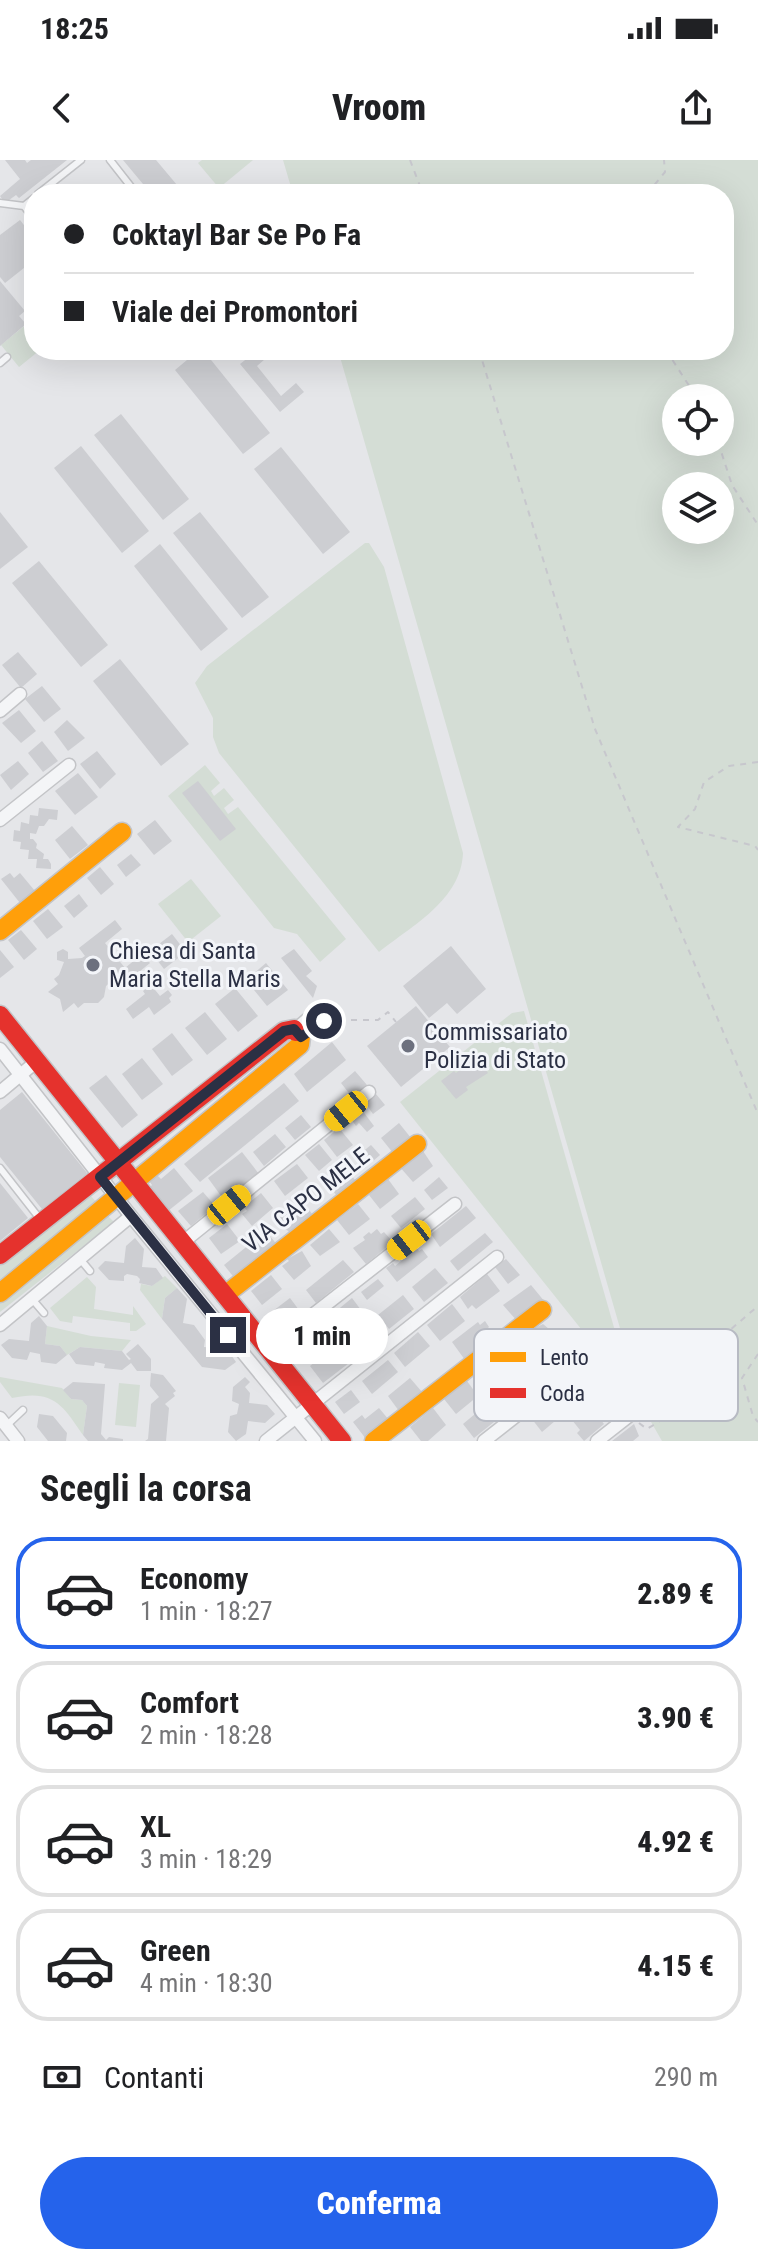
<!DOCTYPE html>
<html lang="it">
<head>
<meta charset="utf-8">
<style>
	:root { --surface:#fff; --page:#f6f6f6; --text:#202124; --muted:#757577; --line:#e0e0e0; --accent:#2563eb }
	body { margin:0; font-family:"Roboto Condensed",sans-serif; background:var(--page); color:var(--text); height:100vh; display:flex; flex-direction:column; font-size:30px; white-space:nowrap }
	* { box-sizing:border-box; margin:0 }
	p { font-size:26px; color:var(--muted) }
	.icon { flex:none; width:44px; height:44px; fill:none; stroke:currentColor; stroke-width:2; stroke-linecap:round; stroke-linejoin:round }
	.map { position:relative; height:1281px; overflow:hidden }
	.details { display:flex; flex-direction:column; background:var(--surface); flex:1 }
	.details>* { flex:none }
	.hud { position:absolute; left:24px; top:24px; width:710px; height:176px; border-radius:32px; box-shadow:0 8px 32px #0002; display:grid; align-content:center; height:176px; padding:0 40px; background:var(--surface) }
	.controls { position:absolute; left:662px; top:224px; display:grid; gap:16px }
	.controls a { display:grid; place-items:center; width:72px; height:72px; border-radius:50%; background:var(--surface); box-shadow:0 8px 32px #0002; font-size:40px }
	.end { position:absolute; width:36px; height:36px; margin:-18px; border:10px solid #2b3044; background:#fff; box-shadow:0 0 0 4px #fff }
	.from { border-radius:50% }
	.bubble { position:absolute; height:56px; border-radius:28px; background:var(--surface); box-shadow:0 8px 32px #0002; font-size:26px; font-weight:800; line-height:56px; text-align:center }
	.car { position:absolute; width:24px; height:48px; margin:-24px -12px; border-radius:10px; box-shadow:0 0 6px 2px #0007; background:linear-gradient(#f5c518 24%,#345 0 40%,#f5c518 0 76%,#345 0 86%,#f5c518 0) }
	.hud b { display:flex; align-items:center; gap:28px; height:76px; font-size:30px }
	.hud b+b { border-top:2px solid var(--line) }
	.hud i { width:20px; height:20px; background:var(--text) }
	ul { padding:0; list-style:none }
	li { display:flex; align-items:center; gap:24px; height:112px; margin:0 16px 12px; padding:0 24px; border:4px solid var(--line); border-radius:32px }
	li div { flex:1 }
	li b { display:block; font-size:30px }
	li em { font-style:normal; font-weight:800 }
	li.current { border-color:var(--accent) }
	li>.icon { width:72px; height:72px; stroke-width:1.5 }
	h2 { padding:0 40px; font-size:36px; line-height:96px }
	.pay { display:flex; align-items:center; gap:20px; height:88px; padding:0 40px; font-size:30px }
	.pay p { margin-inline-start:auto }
	.primary-button { display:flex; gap:16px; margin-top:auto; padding:16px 40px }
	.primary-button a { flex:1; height:92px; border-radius:48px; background:var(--accent); color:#fff; font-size:32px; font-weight:800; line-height:92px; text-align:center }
	.status { display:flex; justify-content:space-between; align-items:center; height:56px; padding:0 40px; background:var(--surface); direction:ltr }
	.status svg { height:22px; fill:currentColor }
	header { display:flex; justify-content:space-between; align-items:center; height:104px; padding:0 40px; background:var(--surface); font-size:36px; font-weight:800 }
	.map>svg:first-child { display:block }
</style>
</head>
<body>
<div class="status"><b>18:25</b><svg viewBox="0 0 49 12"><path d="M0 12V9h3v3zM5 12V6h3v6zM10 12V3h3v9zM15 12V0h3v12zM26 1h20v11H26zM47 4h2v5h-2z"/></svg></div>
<header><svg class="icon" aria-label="back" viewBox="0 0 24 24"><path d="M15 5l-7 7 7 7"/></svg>Vroom<svg class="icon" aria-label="share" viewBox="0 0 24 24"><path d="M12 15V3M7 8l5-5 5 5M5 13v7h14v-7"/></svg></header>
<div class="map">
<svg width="758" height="1281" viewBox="0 0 758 1281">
	<rect width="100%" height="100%" fill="#e5e6e9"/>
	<g fill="#d4ddd5" fill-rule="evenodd">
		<polygon points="202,0 253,0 219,28 198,3"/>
		<path d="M 283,0 L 758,0 L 758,1281 L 662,1281 L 643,1248 L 338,190 L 724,190 L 724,34 L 293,34 ZM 676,238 L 720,238 L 720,282 L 676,282 ZM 676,326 L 720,326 L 720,370 L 676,370 Z"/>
		<polygon points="34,158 34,190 40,190 19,207 1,185"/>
		<path d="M 365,383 L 369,383 L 384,407 L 463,693 C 461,740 413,765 379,792 L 219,593 L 213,577 L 213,558 L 195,523 L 207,506 Z"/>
		<polygon points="205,605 220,623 211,631 214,636 224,628 234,640 224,648 228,654 238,647 346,779 320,802 297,774 274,768 168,636"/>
		<polygon points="191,719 221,756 188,782 158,744"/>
		<polygon points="524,851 619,1185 601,1194 400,942 512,853"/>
		<polygon points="90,1035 98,1044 0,1124 0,1105"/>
		<polygon points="108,1056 114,1062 0,1152 0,1140"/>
		<polygon points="165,1116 177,1128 165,1138 162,1159 140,1130 141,1124 152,1126"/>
		<polygon points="87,1117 96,1127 94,1149 133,1155 133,1146 146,1164 136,1171 130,1171 130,1163 73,1156 72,1163 60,1161 50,1148"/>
		<polygon points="47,1166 91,1176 131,1180 122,1191 80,1187 67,1195 60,1186 45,1184"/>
		<path d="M 0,1217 L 62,1228 L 71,1239 L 82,1240 L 87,1246 L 83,1275 C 62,1244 53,1229 12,1238 L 0,1222 Z"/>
		<polygon points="119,1223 140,1225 136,1267 115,1265"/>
	</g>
	<g fill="#cdced2">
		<polygon points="5,0 25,0 27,3 31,0 67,0 19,38 16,35 5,43 0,36 20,19"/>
		<polygon points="123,0 156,0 177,25 170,30 173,34 143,34 148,30"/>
		<polygon points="20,60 34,78 34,100 5,123 0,117 0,75"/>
		<polygon points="0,121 25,151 19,156 26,164 0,186"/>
		<polygon points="199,190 203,190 270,273 243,294 175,210"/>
		<polygon points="258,190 269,190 272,193 257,206 281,236 296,223 304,232 280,252 240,204"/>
		<polygon points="121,254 189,339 163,360 94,275"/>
		<polygon points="81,286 149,371 122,393 54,308"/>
		<polygon points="281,287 350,372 323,394 254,309"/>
		<polygon points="0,352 28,387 0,409"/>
		<polygon points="200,352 269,437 242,458 173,373"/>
		<polygon points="160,384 228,469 201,491 134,406"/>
		<polygon points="39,401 108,485 81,507 12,423"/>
		<polygon points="18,492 37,514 21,528 2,505"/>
		<polygon points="120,499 189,584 161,606 93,521"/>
		<polygon points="42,526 61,549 44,562 25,539"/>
		<polygon points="19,550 36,571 21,583 2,563"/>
		<polygon points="67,560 85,578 68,591 54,572"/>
		<polygon points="42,581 58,601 43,612 28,593"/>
		<polygon points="97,591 116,614 100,629 80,604"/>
		<polygon points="18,601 29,614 11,630 0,615"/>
		<polygon points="78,613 98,637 75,655 55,631"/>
		<polygon points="198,621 236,669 220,681 182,633"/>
		<polygon points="39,648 58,650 57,660 49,659 44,666 39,666 36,674 30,673 30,679 33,679 37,684 36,688 44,694 43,699 48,699 51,704 51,709 36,708 37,699 28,699 29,690 20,689 21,682 13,681 14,670 20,671 21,662 29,664 30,655 38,656"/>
		<polygon points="155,660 172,681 154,695 137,674"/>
		<polygon points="72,666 88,685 70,699 55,680"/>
		<polygon points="131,694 141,705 126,717 117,705"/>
		<polygon points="100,707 114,724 101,735 87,718"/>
		<polygon points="10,713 14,718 20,713 35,731 20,743 1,719"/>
		<polygon points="79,734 88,746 74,758 64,746"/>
		<polygon points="48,749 63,767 47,779 33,761"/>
		<polygon points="115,760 122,769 105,783 125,808 142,794 150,803 123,825 116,817 106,826 104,837 98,843 84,843 78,848 74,843 63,852 60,839 48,832 58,824 54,819 59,815 64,802 57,800 57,792 63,789 68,792 68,799 82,798 85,796 79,788"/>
		<polygon points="21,770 37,789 24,800 8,780"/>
		<polygon points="172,774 186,792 164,809 150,791"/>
		<polygon points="451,786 486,829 457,854 447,843 429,858 403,826"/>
		<polygon points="294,789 312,811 306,816 317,826 313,838 281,798"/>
		<polygon points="0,790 14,807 0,818"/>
		<polygon points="266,803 288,830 267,846 246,820"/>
		<polygon points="151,825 160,836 168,830 172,835 169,838 171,842 154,855 149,847 133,859 126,849 145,834 143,831"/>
		<polygon points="235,828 258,856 238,872 215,844"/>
		<polygon points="416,846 450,887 401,927 367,886"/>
		<polygon points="205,852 227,879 207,895 185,868"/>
		<polygon points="172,873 193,900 172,916 152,889"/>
		<polygon points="332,882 346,900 307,932 294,914"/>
		<polygon points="474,895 488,913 466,927 468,930 456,939 441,921 454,911 456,913 464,907 462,905"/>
		<polygon points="142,898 163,924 142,940 122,914"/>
		<polygon points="355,911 367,925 352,937 341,923"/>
		<polygon points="106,915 138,955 122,968 89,928"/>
		<polygon points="284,923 299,941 200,1022 184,1004"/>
		<polygon points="22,932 87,1013 42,1049 0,997 0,950"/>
		<polygon points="376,934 385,945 373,954 365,943"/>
		<polygon points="362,950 374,966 367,972 359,963 356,966 351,959"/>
		<polygon points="301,955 311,967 295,980 285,968"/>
		<polygon points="399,963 411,978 393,993 381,978"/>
		<polygon points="339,968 353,985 337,997 324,980"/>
		<polygon points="275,974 286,987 264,1006 253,992"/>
		<polygon points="319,984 332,1000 319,1011 305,995"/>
		<polygon points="371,985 380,995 365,1008 356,997"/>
		<polygon points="421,988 433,1006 413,1022 399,1006"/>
		<polygon points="242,992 259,1014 224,1040 208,1018"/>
		<polygon points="297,1004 308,1018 285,1036 274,1021"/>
		<polygon points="344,1007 356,1021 337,1036 326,1022"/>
		<polygon points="174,1008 193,1031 168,1051 149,1028 152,1025 150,1022 157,1015 161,1019"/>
		<polygon points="439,1017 448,1028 432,1040 424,1030"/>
		<polygon points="388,1019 399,1034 380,1049 369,1035"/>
		<polygon points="0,1023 28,1058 0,1081"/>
		<polygon points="203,1032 215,1046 191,1066 178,1051"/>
		<polygon points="261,1033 273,1048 252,1066 242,1054 247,1051 244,1047"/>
		<polygon points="415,1037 425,1049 401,1068 391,1056"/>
		<polygon points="302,1040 312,1054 289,1072 277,1060"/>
		<polygon points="358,1044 370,1059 349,1075 337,1060"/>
		<polygon points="466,1046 476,1058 440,1087 431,1074"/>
		<polygon points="227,1064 240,1081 221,1094 209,1078"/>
		<polygon points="329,1069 340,1082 320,1096 310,1085"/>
		<polygon points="377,1069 381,1074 384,1072 393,1082 366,1104 353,1088 365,1080 363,1077 369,1072 371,1074"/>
		<polygon points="266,1071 278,1086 236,1120 224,1105"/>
		<polygon points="485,1073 493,1082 458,1111 450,1101"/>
		<polygon points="135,1078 144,1089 142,1107 156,1108 163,1118 152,1126 139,1123 140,1119 137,1116 127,1114 124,1116 124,1121 109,1120 98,1108 105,1101 124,1103 126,1086"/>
		<polygon points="417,1088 419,1091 422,1089 428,1097 397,1122 386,1108 393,1103 395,1106"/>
		<polygon points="302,1091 311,1106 294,1120 282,1106 289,1101 287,1099"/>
		<polygon points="506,1099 520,1115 508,1124 495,1107"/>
		<polygon points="343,1100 354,1112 316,1143 306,1130"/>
		<polygon points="435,1108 448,1123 424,1142 412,1127"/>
		<polygon points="487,1114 500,1131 476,1149 472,1145 468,1149 460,1137"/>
		<polygon points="271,1115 282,1129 262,1145 251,1131"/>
		<polygon points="378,1119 384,1126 367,1140 361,1132"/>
		<polygon points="531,1125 545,1142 518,1162 503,1145"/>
		<polygon points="177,1128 187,1139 183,1163 194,1165 205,1180 204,1187 227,1189 236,1202 225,1210 202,1207 162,1159 165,1138"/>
		<polygon points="403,1135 414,1149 389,1169 378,1155"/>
		<polygon points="290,1138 302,1154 281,1171 269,1154"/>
		<polygon points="352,1138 361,1150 317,1186 307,1175"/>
		<polygon points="452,1144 465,1161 440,1181 427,1165"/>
		<polygon points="39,1156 47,1166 45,1184 60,1186 67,1195 56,1204 41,1202 40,1194 30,1192 27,1200 12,1198 1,1185 9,1179 29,1181 31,1163"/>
		<polygon points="373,1156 384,1169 371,1185 356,1195 344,1180 355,1172 353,1170"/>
		<polygon points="485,1161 489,1167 485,1171 492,1179 465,1200 452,1182 478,1162 480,1165"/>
		<polygon points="543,1164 556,1175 563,1171 575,1186 573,1195 553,1212 523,1174"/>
		<polygon points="418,1172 430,1186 405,1207 394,1193"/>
		<polygon points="304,1177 313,1189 304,1196 294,1184"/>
		<polygon points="138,1184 151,1199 151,1211 137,1211 131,1203 122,1210 104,1208 105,1204 95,1202 94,1206 76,1204 69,1194 80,1187 122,1191 129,1200 131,1199 126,1194"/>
		<polygon points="336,1185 349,1203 323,1223 310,1206"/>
		<polygon points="388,1200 398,1212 372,1234 362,1221"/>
		<polygon points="151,1213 163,1215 176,1231 173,1233 175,1236 165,1244 169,1248 166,1281 145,1281 148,1279 151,1244 159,1237 150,1226"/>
		<polygon points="245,1217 250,1222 245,1227 250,1233 249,1243 267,1245 275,1254 265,1263 248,1261 246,1274 236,1281 228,1272 230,1256 237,1254 239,1244 232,1241 233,1227"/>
		<polygon points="410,1218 422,1232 399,1251 388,1236"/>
		<polygon points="467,1221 478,1236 456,1254 444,1239"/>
		<polygon points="73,1222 105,1224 101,1274 106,1280 109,1277 123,1279 123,1281 88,1281 83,1275 87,1246 82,1240 71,1239 63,1230"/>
		<polygon points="351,1230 360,1242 344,1254 335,1242"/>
		<polygon points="541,1243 555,1261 542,1272 528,1254"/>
		<polygon points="487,1244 499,1258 474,1278 463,1264"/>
		<polygon points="590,1246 604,1264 584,1281 577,1273 580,1270 572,1260"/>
		<polygon points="379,1248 389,1260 366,1279 353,1262 362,1255 365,1259"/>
		<polygon points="433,1248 446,1265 428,1281 421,1281 410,1267"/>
		<polygon points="39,1254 53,1256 67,1273 66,1281 48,1281 37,1267"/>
		<polygon points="634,1264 639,1276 633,1281 612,1281"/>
	</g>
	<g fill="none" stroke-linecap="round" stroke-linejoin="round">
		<g stroke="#c3c4c7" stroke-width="9">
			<g id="lane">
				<polyline points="110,0 132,28 124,34"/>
				<polyline points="38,34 81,0"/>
				<polyline points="0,43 24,46 34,59"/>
				<polyline points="24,46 34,38"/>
				<polyline points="0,203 7,197"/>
				<polyline points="0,1008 40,1059"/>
				<polyline points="80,1099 90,1111"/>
				<polyline points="32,1139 44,1153"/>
				<polyline points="6,1266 23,1250"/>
			</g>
		</g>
		<g stroke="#c3c4c7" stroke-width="15">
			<g id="street">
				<polyline points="0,551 20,534"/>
				<polyline points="0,660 69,605"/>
				<polyline points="295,870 316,852"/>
				<polyline points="301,877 324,861"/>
				<polyline points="0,889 131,1056 315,1281"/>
				<polyline points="0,932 37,901"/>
				<polyline points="182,1083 369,932"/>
				<polyline points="0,1165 131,1056"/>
				<polyline points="269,1189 455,1044"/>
				<polyline points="0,1258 18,1281"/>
				<polyline points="266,1281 497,1097"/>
				<polyline points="484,1281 586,1201"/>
				<polyline points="597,1281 630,1255"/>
			</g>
		</g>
		<g stroke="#c3c4c7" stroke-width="21">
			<g id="slow">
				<polyline points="0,771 122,672"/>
				<polyline points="0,1133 300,885 301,877 296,872"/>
				<polyline points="225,1135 417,984"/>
				<polyline points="374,1281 542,1150"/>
			</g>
		</g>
		<g stroke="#c3c4c7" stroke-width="21">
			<g id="jam">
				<polyline points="0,855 342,1281"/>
				<polyline points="0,1095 284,871 294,869 296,872"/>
			</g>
		</g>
		<g stroke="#c7c7cd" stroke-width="2" stroke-dasharray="6 6" stroke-linecap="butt">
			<polyline points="410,0 423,34"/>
			<polyline points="647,34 665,12 664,0"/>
			<polyline points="479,190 595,569 758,954"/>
			<polyline points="666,190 697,238"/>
			<polyline points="718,282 732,325 758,365"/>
			<polyline points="758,602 729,606 704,622 695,649 678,667 755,686 758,690"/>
			<polyline points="351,860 378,860 388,852 396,862"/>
			<polyline points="758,1194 742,1218 753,1256 758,1262"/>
			<polyline points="728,1228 730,1170 758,1146"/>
			<polyline points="639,1263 647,1269 660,1261 715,1239 742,1218"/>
		</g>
		<use href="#lane" stroke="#f4f5f7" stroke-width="6"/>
		<use href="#street" stroke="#f4f5f7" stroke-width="12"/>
		<use href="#slow" stroke="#ff9f0a" stroke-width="18"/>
		<use href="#jam" stroke="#e5322d" stroke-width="18"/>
	</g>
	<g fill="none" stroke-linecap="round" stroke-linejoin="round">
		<polyline stroke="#2b3044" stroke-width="10" points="228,1175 100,1017 284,871 294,869 301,877 324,861"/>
	</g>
	<g fill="#6c707e" stroke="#f3f5f9" stroke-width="3">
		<circle cx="93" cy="805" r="8"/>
		<circle cx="408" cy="886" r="8"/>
	</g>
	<g text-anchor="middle" stroke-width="6" stroke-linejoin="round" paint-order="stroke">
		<g font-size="24" fill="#2b3044" stroke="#f3f5f9" text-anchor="start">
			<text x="109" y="799">Chiesa di Santa<tspan x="109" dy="28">Maria Stella Maris</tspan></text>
			<text x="424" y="880">Commissariato<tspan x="424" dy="28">Polizia di Stato</tspan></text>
		</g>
		<g font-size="24" fill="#2b3044" stroke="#f3f5f9">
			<text transform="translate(306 1040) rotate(-38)" y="8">VIA CAPO MELE</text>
		</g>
	</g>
	<rect x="474" y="1169" width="264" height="92" rx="12" fill="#f3f5f9" stroke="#b7bac3" stroke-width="2"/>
	<rect x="490" y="1192" width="36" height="10" fill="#ff9f0a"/>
	<rect x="490" y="1228" width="36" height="10" fill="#e5322d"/>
	<g font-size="22" fill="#2b3044">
		<text x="540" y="1205">Lento</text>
		<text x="540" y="1241">Coda</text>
	</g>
</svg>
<div class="controls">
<a><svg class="icon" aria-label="locate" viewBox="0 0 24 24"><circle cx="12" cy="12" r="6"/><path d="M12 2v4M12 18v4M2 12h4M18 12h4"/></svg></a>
<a><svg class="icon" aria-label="layers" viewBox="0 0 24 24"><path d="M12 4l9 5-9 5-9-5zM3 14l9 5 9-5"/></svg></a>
</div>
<i class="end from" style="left:324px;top:861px"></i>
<i class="end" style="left:228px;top:1175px"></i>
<div class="bubble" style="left:256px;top:1148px;width:132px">1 min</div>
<i class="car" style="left:346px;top:951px;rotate:231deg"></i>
<i class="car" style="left:229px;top:1045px;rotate:51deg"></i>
<i class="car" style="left:409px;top:1080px;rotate:232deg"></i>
<div class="hud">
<b><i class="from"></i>Coktayl Bar Se Po Fa</b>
<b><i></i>Viale dei Promontori</b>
</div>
</div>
<section class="details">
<h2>Scegli la corsa</h2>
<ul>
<li class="current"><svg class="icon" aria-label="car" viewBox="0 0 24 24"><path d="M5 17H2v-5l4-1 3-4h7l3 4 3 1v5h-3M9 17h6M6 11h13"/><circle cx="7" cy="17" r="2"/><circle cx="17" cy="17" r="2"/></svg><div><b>Economy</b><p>1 min · 18:27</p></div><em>2.89 €</em></li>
<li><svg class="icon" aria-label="car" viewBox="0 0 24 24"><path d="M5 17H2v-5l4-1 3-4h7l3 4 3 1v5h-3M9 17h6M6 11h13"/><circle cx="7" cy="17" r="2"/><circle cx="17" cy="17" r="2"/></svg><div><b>Comfort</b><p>2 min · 18:28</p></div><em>3.90 €</em></li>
<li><svg class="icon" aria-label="car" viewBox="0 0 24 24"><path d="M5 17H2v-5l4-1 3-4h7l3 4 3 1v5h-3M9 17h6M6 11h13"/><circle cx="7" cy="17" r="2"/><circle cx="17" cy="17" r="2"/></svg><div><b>XL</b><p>3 min · 18:29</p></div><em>4.92 €</em></li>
<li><svg class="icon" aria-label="car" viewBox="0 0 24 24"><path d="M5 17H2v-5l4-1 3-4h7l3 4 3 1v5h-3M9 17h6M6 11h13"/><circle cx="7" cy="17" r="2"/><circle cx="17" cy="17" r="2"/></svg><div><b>Green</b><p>4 min · 18:30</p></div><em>4.15 €</em></li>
</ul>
<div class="pay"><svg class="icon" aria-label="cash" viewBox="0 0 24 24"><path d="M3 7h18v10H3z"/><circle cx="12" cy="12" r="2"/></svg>Contanti<p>290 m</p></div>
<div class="primary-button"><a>Conferma</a></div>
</section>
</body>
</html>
